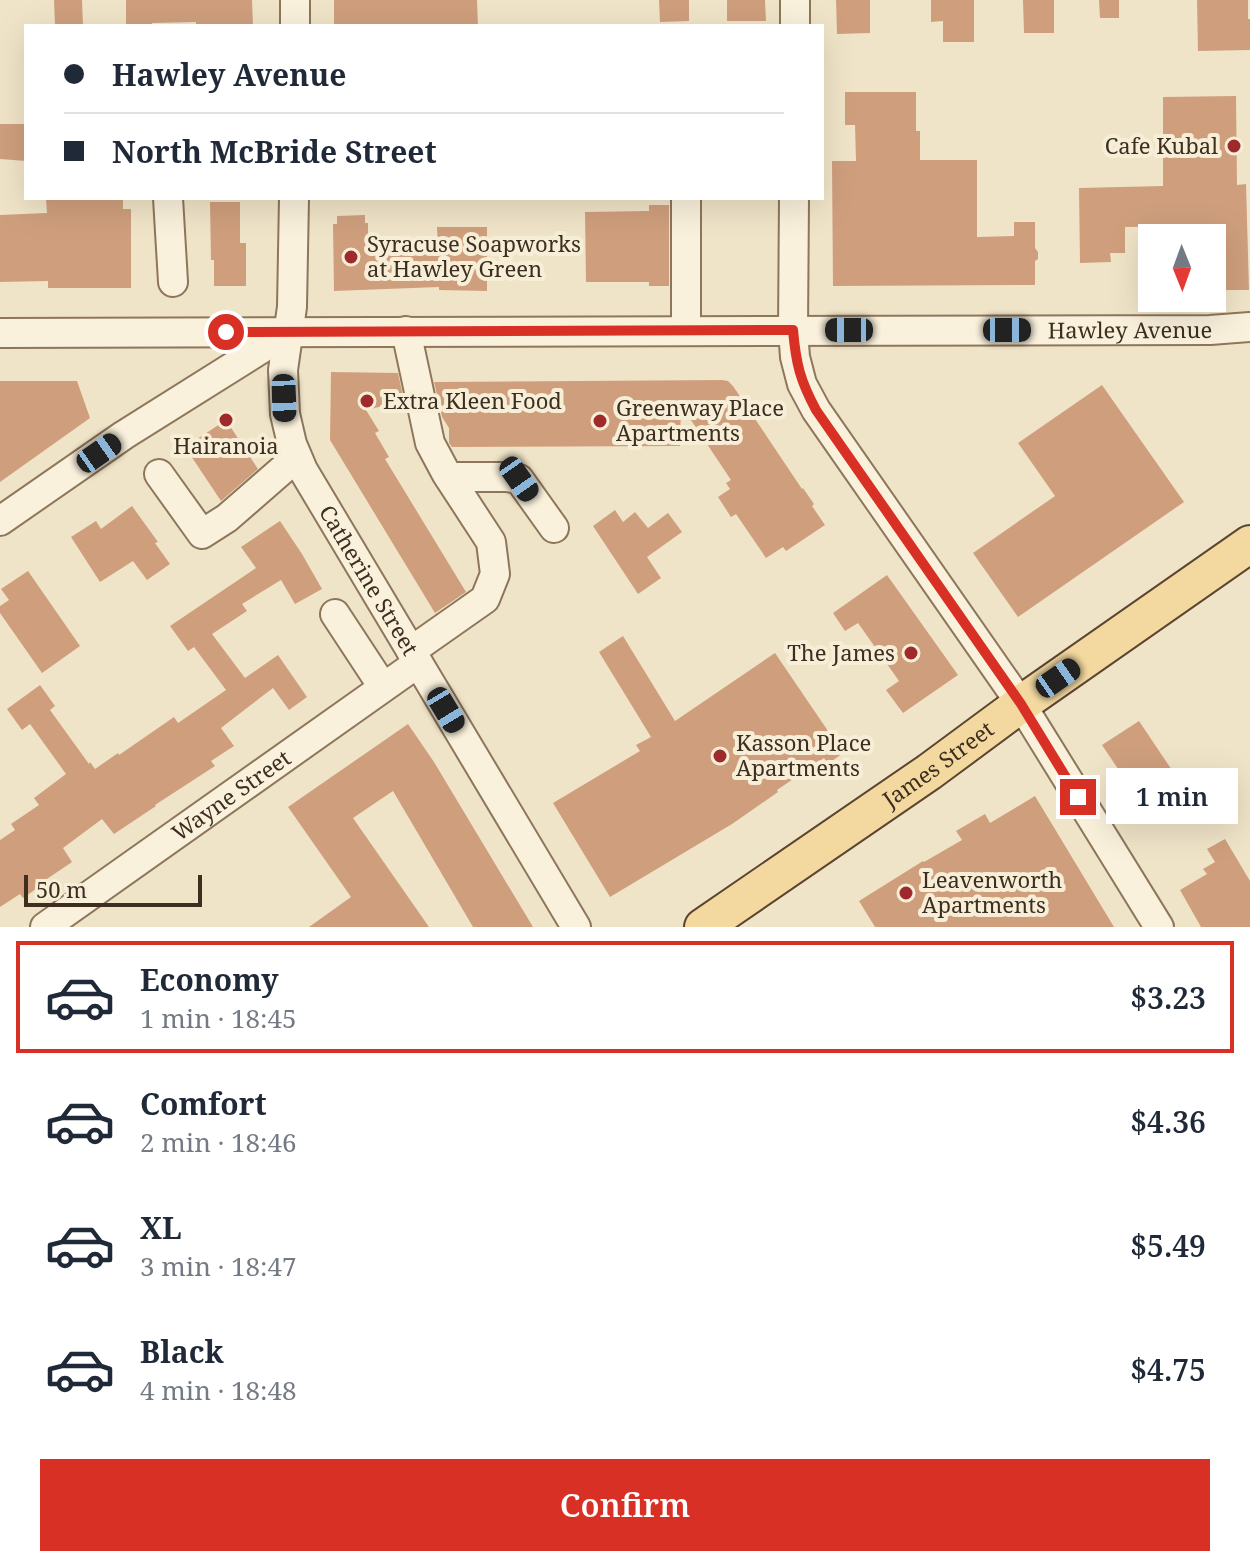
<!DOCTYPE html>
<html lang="en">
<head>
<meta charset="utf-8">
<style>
	:root { --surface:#fff; --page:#f2f2f3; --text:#1f2937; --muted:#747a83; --line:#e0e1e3; --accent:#d93025 }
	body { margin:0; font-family:"Noto Serif",serif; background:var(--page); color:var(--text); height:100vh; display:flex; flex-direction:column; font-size:30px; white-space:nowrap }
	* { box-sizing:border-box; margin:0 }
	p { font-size:26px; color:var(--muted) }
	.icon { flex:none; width:44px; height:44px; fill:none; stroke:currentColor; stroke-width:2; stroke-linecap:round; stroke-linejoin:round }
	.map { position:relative; height:927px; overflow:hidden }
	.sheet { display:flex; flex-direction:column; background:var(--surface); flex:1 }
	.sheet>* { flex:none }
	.banner { position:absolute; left:24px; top:24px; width:800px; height:176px; border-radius:0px; box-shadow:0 8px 32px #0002; display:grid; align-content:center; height:176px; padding:0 40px; background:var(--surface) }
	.needle { width:52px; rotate:179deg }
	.fabs { position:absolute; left:1138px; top:224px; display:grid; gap:16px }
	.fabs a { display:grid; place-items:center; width:88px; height:88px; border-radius:0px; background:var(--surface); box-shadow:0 8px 32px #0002; font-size:40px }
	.scale { position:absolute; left:24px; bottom:20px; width:178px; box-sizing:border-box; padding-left:8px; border:4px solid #3d2e20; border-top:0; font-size:22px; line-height:28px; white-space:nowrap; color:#3d2e20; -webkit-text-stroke:6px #f7eed8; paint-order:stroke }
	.end { position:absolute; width:36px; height:36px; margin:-18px; border:10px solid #d93025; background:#fff; box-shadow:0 0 0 4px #fff }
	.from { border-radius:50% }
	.bubble { position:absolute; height:56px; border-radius:0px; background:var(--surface); box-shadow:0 8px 32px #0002; font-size:26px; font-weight:600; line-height:56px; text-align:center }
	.car { position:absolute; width:24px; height:48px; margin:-24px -12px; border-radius:10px; box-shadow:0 0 6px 2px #0007; background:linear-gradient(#222 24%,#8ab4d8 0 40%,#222 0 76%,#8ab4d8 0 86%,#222 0) }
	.banner b { display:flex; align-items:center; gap:28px; height:76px; font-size:30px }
	.banner b+b { border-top:2px solid var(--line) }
	.banner i { width:20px; height:20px; background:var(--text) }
	ul { padding:14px 0 0; list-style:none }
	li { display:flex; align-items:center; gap:24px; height:112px; margin:0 16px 12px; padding:0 24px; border:4px solid transparent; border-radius:0px }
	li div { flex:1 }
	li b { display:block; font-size:30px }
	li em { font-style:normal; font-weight:600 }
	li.selected { border-color:var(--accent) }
	li>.icon { width:72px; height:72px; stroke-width:1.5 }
	.button { display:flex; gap:16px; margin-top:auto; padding:16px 40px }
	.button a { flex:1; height:92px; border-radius:0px; background:var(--accent); color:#fff; font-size:32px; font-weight:600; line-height:92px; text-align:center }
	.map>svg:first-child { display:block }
</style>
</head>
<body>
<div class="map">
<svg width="1250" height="927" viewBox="0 0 1250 927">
	<rect width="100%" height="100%" fill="#f0e4c8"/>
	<g fill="#cf9f7d">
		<polygon points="54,0 82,0 83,26 55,26"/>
		<polygon points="126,0 252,0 253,26 196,26 196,22 152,23 152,26 126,26"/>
		<polygon points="334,0 477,0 478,26 334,26"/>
		<polygon points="659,0 689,0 689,21 660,22"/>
		<polygon points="727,0 765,0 766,21 727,21"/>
		<polygon points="836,0 870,0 870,33 837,34"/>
		<polygon points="931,0 974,0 974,42 943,42 943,21 931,22"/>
		<polygon points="1023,0 1054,0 1054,33 1024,33"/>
		<polygon points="1099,0 1119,0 1119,18 1100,18"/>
		<polygon points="1197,0 1248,0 1248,19 1250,19 1250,50 1198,51"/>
		<polygon points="845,92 916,92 916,131 920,131 920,160 977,160 977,237 1014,236 1014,222 1035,222 1035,248 1038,252 1038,259 1035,261 1035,285 833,286 832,161 856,161 855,125 845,125"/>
		<polygon points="1236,96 1237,185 1246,184 1249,290 1212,290 1212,238 1186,238 1186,226 1125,227 1125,253 1110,253 1111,262 1080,263 1079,188 1163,186 1163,97"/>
		<polygon points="0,124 26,124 26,161 0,159"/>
		<polygon points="80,198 123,199 123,209 131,209 131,288 48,288 48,281 0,282 0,215 47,213 46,199"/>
		<polygon points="210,202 240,202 240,243 246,243 246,286 214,286 214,260 211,260"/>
		<polygon points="649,205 669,205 669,286 649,286 649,282 586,282 585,212 649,211"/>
		<polygon points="365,215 365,223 368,223 368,253 438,252 437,227 487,227 487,291 439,290 439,287 334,291 333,224 337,224 337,216"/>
		<polygon points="331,372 398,373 404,401 366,410 379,431 375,433 389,457 385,459 466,592 435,613 330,440"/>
		<polygon points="722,380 728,381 733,386 802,489 803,488 814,504 812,506 825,525 786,551 783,547 766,558 736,514 731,517 718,497 730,489 726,483 731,480 681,405 680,446 452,447 449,443 449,428 442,417 434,382"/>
		<polygon points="0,381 77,381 90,418 0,482"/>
		<polygon points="1102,385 1184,502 1018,617 973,553 1055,496 1018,443"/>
		<polygon points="226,420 258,469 221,501 185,447"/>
		<polygon points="132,506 158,542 155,543 170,564 147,580 133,561 100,582 71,537 96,521 101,529"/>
		<polygon points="615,510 623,522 635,512 648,528 668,513 682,532 647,557 661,578 638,594 593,526"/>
		<polygon points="280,521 302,554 322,589 295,604 281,580 242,604 247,611 212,634 245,678 278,655 307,697 289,710 273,688 221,728 234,746 211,761 215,766 155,805 156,806 114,834 102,819 63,848 72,862 41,883 42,885 23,898 20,894 0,907 0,840 15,830 11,824 39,805 34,798 66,774 30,724 22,730 7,709 40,685 55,706 50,710 89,764 90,762 95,769 118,753 119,755 174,717 178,723 226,690 194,647 188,651 170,626 256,568 241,547"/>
		<polygon points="28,571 80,646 42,673 0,613 0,606 9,600 1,589"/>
		<polygon points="887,575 958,675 903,713 886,690 899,681 858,623 845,631 833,613"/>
		<polygon points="623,636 675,721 775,653 843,753 828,764 824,758 777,790 778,792 732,824 610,897 553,803 640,751 636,745 651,737 599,652"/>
		<polygon points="1139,721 1192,800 1155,824 1102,745"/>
		<polygon points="408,724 434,762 533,927 473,927 393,791 353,818 429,927 309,927 351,897 288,807"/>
		<polygon points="1035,796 1114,927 875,927 859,901 923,861 924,862 962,840 956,831 985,814 990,823"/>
		<polygon points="1225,839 1250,881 1250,927 1201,927 1180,890 1207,874 1203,869 1215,862 1207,849"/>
	</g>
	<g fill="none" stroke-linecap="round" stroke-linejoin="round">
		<g stroke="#8d765c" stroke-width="32">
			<g id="minor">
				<polyline points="295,26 295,0"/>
				<polyline points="795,26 795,0"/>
				<polyline points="168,198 173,282"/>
				<path id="s1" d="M 294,198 L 292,307 L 283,370 L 285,414 L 292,444 L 303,470 L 576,927"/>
				<polyline points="794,198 793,330 795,357 802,384 816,410 1021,704 1159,927"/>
				<polyline points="406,331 430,443 446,473 491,542 495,574 485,599 411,651"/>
				<polyline points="686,331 686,198"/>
				<path id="s2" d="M 0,333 L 1210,330 L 1250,327"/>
				<polyline points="159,474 202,534 227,518 297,457"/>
				<polyline points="449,477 506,477 519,479 554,528"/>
				<polyline points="0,521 124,435 288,332"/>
				<polyline points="335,614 383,687"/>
				<path id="s3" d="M 45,927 L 418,663"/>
			</g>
		</g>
		<g stroke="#5b4430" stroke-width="40">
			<g id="major">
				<path id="s4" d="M 703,927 L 929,772 L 1021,704 L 1250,544"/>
			</g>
		</g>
		<use href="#minor" stroke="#faf1dc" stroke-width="28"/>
		<use href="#major" stroke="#f3d9a0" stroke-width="36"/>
	</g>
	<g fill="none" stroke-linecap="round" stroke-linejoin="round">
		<path stroke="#d93025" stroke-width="10" d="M 226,332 L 793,330 C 796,364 800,380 816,410 L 1021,704 L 1078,797"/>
	</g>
	<g fill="#9e2a2b" stroke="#f7eed8" stroke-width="3">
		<circle cx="1234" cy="146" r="8"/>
		<circle cx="351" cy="257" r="8"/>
		<circle cx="367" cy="401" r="8"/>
		<circle cx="226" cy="420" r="8"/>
		<circle cx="600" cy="421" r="8"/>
		<circle cx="911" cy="653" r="8"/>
		<circle cx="720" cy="756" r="8"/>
		<circle cx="906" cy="893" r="8"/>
	</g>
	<g text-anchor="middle" stroke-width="8" stroke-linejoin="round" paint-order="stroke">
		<g font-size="22" fill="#3d2e20" stroke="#f7eed8" text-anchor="start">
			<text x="1218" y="154" text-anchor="end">Cafe Kubal</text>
			<text x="367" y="252">Syracuse Soapworks<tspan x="367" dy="25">at Hawley Green</tspan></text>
			<text x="383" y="409">Extra Kleen Food</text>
			<text x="616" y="416">Greenway Place<tspan x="616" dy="25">Apartments</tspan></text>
			<text x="226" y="454" text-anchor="middle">Hairanoia</text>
			<text x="895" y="661" text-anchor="end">The James</text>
			<text x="736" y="751">Kasson Place<tspan x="736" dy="25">Apartments</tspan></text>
			<text x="922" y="888">Leavenworth<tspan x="922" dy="25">Apartments</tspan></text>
		</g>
		<g font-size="22" fill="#3d2e20" stroke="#f7eed8">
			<text dy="8" stroke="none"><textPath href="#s2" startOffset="1130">Hawley Avenue</textPath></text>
			<text dy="8" stroke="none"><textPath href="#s1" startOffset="404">Catherine Street</textPath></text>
			<text dy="8" stroke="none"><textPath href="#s4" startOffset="286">James Street</textPath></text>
			<text dy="8" stroke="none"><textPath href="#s3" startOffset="228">Wayne Street</textPath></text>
		</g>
	</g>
</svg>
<div class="fabs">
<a><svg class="needle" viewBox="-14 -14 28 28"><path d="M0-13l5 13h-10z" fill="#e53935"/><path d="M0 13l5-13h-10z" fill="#747a83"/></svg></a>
</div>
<div class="scale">50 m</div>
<i class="end from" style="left:226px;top:332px"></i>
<i class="end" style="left:1078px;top:797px"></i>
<div class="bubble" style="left:1106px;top:768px;width:132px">1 min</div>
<i class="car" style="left:849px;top:330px;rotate:270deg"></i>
<i class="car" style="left:1007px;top:330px;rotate:90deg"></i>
<i class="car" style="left:284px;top:398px;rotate:178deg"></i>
<i class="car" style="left:99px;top:453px;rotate:55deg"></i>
<i class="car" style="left:519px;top:479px;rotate:145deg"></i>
<i class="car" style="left:1058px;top:678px;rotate:55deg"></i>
<i class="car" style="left:446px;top:710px;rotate:149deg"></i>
<div class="banner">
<b><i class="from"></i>Hawley Avenue</b>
<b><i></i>North McBride Street</b>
</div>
</div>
<section class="sheet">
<ul>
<li class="selected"><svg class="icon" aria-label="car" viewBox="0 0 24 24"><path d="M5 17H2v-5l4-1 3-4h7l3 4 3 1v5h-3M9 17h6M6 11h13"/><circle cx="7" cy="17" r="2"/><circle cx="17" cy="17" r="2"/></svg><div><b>Economy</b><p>1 min · 18:45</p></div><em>$3.23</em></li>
<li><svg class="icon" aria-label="car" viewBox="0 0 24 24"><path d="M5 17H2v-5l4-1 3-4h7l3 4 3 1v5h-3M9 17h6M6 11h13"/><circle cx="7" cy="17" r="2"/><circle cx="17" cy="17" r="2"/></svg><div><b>Comfort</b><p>2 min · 18:46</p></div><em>$4.36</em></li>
<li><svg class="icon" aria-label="car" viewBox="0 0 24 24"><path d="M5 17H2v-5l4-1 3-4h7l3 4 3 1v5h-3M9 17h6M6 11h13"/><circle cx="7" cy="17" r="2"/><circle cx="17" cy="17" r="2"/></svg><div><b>XL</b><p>3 min · 18:47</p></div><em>$5.49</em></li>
<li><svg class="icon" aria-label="car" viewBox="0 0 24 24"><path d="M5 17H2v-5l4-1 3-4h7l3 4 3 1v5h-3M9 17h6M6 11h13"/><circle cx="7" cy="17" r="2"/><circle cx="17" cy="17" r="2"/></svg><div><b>Black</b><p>4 min · 18:48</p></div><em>$4.75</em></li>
</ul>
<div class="button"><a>Confirm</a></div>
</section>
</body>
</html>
